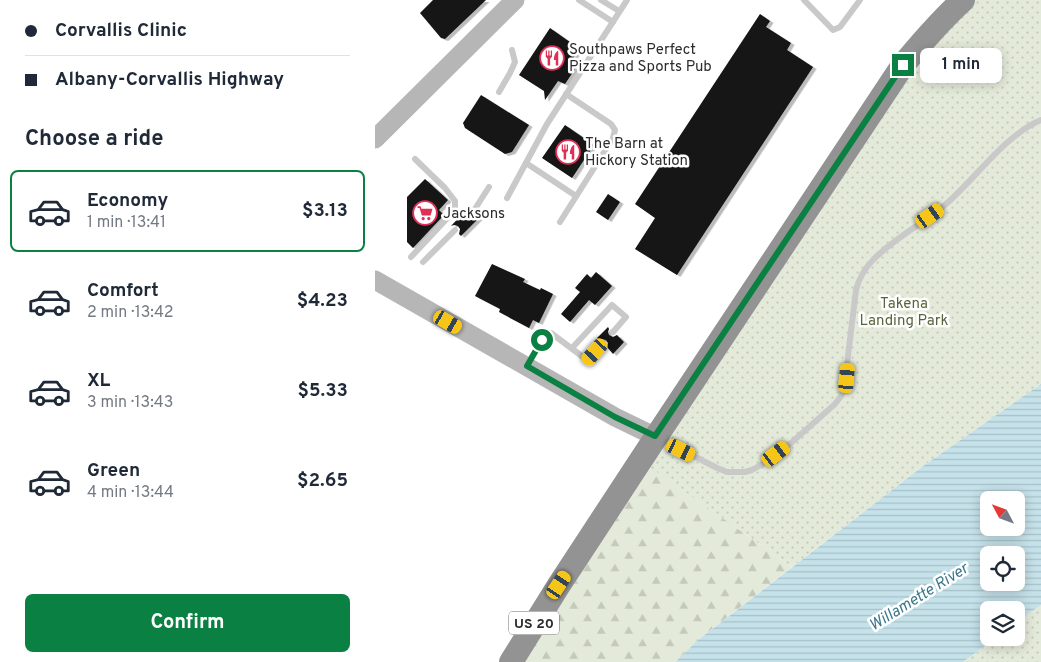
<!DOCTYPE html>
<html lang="en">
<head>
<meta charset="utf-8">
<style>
	:root { --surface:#fff; --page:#f6f6f7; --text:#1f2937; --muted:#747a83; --line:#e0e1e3; --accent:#0b8043 }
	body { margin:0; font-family:Overpass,sans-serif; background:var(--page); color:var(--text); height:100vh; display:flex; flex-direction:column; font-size:19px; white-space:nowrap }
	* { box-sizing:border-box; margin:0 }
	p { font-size:16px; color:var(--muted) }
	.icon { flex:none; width:28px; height:28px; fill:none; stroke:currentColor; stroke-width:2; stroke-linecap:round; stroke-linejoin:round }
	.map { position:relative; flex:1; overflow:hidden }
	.panel { display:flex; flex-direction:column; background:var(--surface); width:375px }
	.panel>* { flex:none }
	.guide { display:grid; align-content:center; height:110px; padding:0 25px; background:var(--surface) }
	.needle { width:32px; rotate:311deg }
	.buttons { position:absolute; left:605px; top:491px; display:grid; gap:10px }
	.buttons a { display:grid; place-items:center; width:45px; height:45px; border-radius:8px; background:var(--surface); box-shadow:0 2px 12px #0003; font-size:25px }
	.end { position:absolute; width:22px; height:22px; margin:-11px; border:6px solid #0b8043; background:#fff; box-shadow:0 0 0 2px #fff }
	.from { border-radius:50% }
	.bubble { position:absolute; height:35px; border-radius:8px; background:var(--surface); box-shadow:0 2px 12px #0003; font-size:16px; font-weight:700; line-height:35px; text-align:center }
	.car { position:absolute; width:15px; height:30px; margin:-15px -8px; border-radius:6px; box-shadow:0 0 4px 1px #0007; background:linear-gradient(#f5c518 24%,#345 0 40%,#f5c518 0 76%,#345 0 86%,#f5c518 0) }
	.guide b { display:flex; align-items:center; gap:18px; height:48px; font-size:19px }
	.guide b+b { border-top:1px solid var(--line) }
	.guide i { width:12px; height:12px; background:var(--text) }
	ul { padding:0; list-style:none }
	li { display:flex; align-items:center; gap:15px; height:82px; margin:0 10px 8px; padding:0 15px; border:2px solid transparent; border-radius:8px }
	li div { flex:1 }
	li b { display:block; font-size:19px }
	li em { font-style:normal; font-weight:700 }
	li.active { border-color:var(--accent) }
	li>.icon { width:45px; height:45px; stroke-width:1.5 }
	h2 { padding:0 25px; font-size:22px; line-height:60px }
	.primary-button { display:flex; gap:10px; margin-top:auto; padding:10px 25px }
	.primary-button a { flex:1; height:58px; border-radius:8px; background:var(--accent); color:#fff; font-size:20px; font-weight:700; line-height:58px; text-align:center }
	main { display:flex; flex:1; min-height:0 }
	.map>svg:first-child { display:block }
</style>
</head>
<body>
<main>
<section class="panel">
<div class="guide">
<b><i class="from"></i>Corvallis Clinic</b>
<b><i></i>Albany-Corvallis Highway</b>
</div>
<h2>Choose a ride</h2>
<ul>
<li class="active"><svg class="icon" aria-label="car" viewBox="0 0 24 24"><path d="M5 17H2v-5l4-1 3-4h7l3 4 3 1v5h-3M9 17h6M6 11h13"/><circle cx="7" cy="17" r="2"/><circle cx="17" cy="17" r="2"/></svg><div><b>Economy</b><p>1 min · 13:41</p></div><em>$3.13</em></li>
<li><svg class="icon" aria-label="car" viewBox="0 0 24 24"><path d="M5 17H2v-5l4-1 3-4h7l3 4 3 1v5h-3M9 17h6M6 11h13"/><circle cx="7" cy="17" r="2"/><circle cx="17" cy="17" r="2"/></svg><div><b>Comfort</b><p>2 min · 13:42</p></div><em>$4.23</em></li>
<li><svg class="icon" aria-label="car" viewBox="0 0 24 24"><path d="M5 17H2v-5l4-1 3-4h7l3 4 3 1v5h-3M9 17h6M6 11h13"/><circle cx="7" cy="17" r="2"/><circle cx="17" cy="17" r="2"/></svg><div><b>XL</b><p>3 min · 13:43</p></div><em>$5.33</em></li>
<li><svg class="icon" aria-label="car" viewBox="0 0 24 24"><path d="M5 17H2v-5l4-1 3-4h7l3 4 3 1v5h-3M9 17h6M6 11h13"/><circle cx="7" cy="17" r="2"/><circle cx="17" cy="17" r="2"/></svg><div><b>Green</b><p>4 min · 13:44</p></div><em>$2.65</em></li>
</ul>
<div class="primary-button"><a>Confirm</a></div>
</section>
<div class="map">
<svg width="666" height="662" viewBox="0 0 666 662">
	<defs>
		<pattern id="forest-firs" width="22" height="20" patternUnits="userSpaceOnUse" patternTransform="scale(1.25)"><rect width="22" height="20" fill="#e4ead9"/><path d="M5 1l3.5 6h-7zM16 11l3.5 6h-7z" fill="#c4c9ba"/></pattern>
		<pattern id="park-dots" width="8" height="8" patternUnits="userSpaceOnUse" patternTransform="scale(1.25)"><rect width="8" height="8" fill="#e4ead9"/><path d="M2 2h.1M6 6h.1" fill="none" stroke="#c4c9ba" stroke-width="1.8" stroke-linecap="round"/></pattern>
		<pattern id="water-rules" width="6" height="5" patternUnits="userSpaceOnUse" patternTransform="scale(1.25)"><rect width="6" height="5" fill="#c5e1e9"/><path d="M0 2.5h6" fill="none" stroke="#a9c1c8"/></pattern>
		<filter id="shadow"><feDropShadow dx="3.5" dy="2" stdDeviation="0" flood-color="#0004"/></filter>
	</defs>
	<rect width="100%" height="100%" fill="#fff"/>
	<polygon fill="url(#forest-firs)" points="276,467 417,567 323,640 300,662 147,662"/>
	<g fill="url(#park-dots)">
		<polygon points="591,0 666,0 666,384 548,466 417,567 265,460 528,65"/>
		<polygon points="665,605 666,605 666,662 588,662 621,638 641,638 641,622"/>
	</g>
	<path fill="url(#water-rules)" fill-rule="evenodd" d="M 666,384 L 666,605 L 641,622 L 641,610 L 614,610 L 614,638 L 621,638 L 588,662 L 300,662 L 323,640 L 548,466 ZM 614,500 L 641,500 L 641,528 L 614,528 ZM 614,555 L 641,555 L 641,582 L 614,582 Z"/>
	<g fill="#131313" filter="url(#shadow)">
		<polygon points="58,0 111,0 70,39 66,38 45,13"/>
		<polygon points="385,14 395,21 391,27 416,43 412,50 438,67 302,275 260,249 280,218 260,204"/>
		<polygon points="175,28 202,47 203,51 195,63 200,69 190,84 183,81 170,100 169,91 144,75"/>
		<polygon points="106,95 154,125 137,152 130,154 90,128 88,123"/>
		<polygon points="190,125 219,145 197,178 167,158"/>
		<polygon points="50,179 73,200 64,210 69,215 38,248 32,242 32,197"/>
		<polygon points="233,194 245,202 233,220 221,212"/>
		<polygon points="93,208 93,212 95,216 98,217 101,216 104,218 86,236 84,234 85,229 83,226 79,225 76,226"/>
		<polygon points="117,264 150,279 148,282 165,290 166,288 178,294 164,323 158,320 154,328 124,312 125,309 100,296"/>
		<polygon points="221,272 237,286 220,305 214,300 195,322 186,314 205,292 200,288 212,274 216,278"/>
		<polygon points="233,327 234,329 233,332 234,335 238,337 242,335 249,342 238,354 232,347 233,343 231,340 227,339 224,341 222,338"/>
	</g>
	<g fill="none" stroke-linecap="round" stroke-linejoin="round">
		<g stroke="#c9c9c9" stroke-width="6">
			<polyline points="204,0 238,22"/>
			<polyline points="226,0 244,11"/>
			<polyline points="429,0 458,30 465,27 485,0"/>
			<polyline points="124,92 135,73 140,62 137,50"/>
			<polyline points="151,163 201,196"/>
			<polyline points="132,198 172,124 252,0"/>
			<polyline points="98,212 114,187"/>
			<polyline points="185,222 238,138 240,130 236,124 191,94"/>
			<polyline points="36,257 80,210 80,201 70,188 40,159"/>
			<polyline points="48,262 80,230"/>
			<polyline points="197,348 237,305 251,317 238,332"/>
			<polyline points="152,365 167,340 176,333 212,360 228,344"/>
			<path d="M 286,439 L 342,468 L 352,472 L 370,472 L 377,470 L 386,465 L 416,443 L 460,404 L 466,396 L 469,389 L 481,290 C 484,278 489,269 498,260 C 519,238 548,224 571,204 C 601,178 630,135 666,120"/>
		</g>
		<g stroke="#b6b6b6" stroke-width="19">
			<polyline points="0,139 140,0"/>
			<polyline points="0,280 240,417 281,437"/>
		</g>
		<path stroke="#939393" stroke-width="24" d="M 136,662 L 184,585 L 281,437 L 528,65 C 547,42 566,20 588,0"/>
	</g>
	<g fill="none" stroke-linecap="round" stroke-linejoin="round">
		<polyline stroke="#0b8043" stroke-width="6" points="167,340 152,366 240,417 280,436 528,65"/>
	</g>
	<defs>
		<g id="restaurant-ring" transform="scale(1.25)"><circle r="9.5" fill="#fff" stroke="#e13058" stroke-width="1.5"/><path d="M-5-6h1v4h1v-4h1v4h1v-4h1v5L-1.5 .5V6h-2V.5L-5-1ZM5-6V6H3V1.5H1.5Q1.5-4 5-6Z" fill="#e13058"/></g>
		<g id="supermarket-ring" transform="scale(1.25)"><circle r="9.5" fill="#fff" stroke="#e13058" stroke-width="1.5"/><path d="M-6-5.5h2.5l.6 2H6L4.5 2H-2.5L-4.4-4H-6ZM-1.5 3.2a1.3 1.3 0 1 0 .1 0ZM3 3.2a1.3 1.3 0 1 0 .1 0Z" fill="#e13058"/></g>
	</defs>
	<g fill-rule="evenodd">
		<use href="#restaurant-ring" x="177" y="58"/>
		<use href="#restaurant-ring" x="193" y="152"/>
		<use href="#supermarket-ring" x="50" y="213"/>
	</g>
	<g text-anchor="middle" stroke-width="5" stroke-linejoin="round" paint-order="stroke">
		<rect fill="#fff" stroke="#6b6b6b" stroke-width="1" x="134" y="611.5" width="50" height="23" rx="4"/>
		<g font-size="14" font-weight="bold" fill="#2c2c2c">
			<text x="159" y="628">US 20</text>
		</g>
		<g font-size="15" fill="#2c2c2c" stroke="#fff" text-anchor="start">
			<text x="194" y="54">Southpaws Perfect<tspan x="194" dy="17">Pizza and Sports Pub</tspan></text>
			<text x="210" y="148">The Barn at<tspan x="210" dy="17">Hickory Station</tspan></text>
			<text x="68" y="218">Jacksons</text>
		</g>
		<g font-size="15" fill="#56663b" stroke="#fff">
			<text x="529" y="308">Takena<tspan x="529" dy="17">Landing Park</tspan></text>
		</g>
		<g font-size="16" font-style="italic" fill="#3c798b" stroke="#fff">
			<text transform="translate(543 596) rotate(-32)" y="6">Willamette River</text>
		</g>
	</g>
</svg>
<div class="buttons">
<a><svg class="needle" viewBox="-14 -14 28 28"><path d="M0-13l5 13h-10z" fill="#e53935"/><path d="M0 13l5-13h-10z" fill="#747a83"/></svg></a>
<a><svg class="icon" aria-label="locate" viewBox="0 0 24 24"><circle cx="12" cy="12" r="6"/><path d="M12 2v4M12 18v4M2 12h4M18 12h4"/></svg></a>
<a><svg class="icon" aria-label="layers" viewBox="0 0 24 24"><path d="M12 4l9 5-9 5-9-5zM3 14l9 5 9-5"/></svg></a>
</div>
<i class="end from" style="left:167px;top:340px"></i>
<i class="end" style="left:528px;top:65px"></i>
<div class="bubble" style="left:545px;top:48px;width:82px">1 min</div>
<i class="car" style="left:555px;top:216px;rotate:55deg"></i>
<i class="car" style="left:73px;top:322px;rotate:120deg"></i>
<i class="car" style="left:220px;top:352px;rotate:222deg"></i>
<i class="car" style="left:472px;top:378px;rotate:5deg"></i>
<i class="car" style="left:306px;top:450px;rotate:116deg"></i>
<i class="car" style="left:401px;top:454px;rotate:53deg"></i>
<i class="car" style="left:184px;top:585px;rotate:34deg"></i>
</div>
</main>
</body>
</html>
